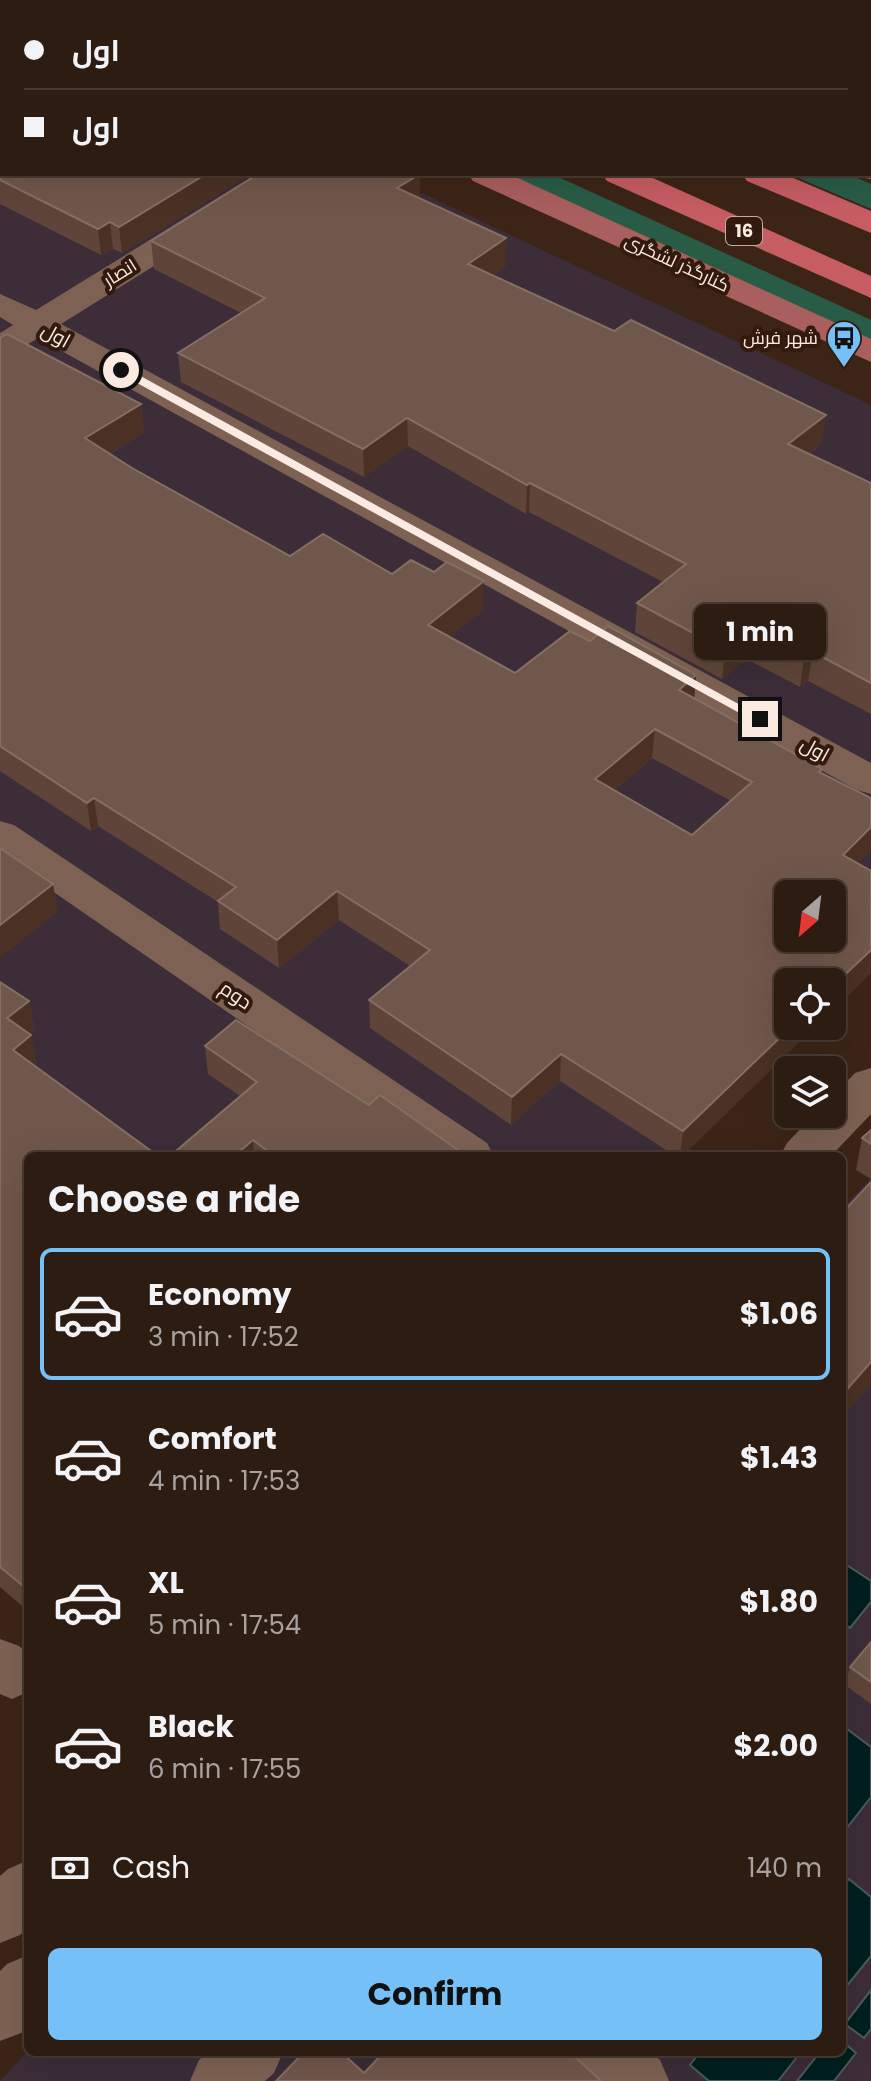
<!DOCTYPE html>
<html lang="en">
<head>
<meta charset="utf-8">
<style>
	:root { --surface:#2d1c11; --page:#39291f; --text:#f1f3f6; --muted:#a7a19f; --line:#483a31; --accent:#75c0f6 }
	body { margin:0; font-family:Poppins,Cairo,sans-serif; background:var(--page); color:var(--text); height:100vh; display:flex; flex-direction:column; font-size:30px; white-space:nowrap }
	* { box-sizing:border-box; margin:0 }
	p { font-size:26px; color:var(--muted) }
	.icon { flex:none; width:44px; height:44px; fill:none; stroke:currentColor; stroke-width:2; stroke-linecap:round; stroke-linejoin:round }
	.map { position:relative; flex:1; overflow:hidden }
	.side { position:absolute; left:24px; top:1152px; width:822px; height:904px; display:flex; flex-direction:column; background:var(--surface); border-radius:12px; box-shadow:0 8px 32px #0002,0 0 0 2px var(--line) }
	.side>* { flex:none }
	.top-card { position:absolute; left:0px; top:0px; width:872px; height:176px; box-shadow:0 8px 32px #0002,0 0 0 2px var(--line); display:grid; align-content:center; height:176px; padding:0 24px; background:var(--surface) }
	.needle { width:52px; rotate:208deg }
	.fabs { position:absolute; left:774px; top:880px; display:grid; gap:16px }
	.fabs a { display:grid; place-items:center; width:72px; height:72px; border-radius:12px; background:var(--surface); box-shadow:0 8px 32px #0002,0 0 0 2px var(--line); font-size:40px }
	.end { position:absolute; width:36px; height:36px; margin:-18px; border:10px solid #fbeae1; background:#111; box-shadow:0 0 0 4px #111 }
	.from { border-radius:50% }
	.bubble { position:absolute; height:56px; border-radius:12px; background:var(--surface); box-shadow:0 8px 32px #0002,0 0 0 2px var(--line); font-size:26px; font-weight:700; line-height:56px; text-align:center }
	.top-card b { display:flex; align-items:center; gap:28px; height:76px; font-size:30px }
	.top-card b+b { border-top:2px solid var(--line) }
	.top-card i { width:20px; height:20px; background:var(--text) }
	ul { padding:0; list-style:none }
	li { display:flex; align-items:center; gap:24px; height:132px; margin:0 16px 12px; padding:0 8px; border:4px solid transparent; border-radius:12px }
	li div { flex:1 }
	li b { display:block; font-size:30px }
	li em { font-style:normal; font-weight:700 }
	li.current { border-color:var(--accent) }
	li>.icon { width:72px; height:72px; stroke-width:1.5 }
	h2 { padding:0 24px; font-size:36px; line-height:96px }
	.pay { display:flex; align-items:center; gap:20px; height:88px; padding:0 24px; font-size:30px }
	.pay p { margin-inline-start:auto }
	.cta { display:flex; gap:16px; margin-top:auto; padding:16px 24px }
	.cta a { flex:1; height:92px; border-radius:12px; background:var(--accent); color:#111; font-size:32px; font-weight:700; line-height:92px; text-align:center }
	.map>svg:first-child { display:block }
</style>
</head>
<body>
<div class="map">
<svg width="871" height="2081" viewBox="0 0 871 2081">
	<rect width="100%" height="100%" fill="#3c2517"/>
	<g fill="#3c2d39" fill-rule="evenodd">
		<path d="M 0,0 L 17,2 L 2,2 L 2,174 L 381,174 L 871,405 L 871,960 L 832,982 L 788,982 L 788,1026 L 804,1026 L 673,1156 L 28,1156 L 0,1569 ZM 788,894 L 832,894 L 832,938 L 788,938 Z"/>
		<polygon points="871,1178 871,2081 0,2081 28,2051 842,2052 842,1208"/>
	</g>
	<g fill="#295c46">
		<polygon points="508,174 552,174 871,320 871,340"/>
		<polygon points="789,174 848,174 871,184 871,209"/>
	</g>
	<g fill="#001f20" stroke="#4b5c5a" stroke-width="2">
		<polygon points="842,1562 871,1581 871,1602 850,1628 842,1622"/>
		<polygon points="847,1729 871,1747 871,1797 842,1834 842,1736"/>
		<polygon points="849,1879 871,1897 871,1956 842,1992 842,1887"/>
		<polygon points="871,1990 871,2029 864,2038 845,2024"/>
		<polygon points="842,2041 856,2053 834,2081 797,2081 820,2052 842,2052"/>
		<polygon points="700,2052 801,2052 778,2081 709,2081 690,2065"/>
	</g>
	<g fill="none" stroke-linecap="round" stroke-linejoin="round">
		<polyline stroke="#9e8a7e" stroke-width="4" stroke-dasharray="3 4" stroke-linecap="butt" points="281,2 284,0"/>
		<g fill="#7d6253" fill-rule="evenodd">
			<polygon points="257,174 295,174 290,181 61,324 871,763 871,794 857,790 38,338 12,354 0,357 0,333 13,325 0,317 0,294 36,310"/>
			<polygon points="0,821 14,825 487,1143 494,1156 436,1156 0,855"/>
			<polygon points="871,1068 871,1114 831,1156 780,1156 787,1143 815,1114 832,1114 832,1097 855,1073"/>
			<polygon points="0,1639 19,1646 28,1654 28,1692 12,1699 0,1694"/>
			<polygon points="28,1860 28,1927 20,1935 0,1943 0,1876 8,1869"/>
			<polygon points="28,1955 28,2025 21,2033 0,2041 0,1971 7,1964"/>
			<polygon points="208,2052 283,2052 274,2073 265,2081 190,2081 199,2060"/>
			<polygon points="576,2052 651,2052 660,2060 669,2081 594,2081 585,2073"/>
		</g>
		<g fill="#a95f5d" fill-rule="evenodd">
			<polygon points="92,0 123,0 124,2 93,2"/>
			<polygon points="453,0 485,0 486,2 454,2"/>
			<polygon points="871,161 871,179 859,177 857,174 870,174"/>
			<polygon points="468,174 509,174 871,339 871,362 473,181"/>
		</g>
		<g fill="#c65d63" fill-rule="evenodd">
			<polygon points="219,0 251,0 252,2 220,2"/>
			<polygon points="340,0 372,0 373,2 341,2"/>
			<polygon points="602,174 644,174 871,276 871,298 607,181"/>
			<polygon points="742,174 784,174 871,211 871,233 747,181"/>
		</g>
	</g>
	<g fill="#5f4539" fill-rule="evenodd">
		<polygon points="0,63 2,174 251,174 122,253 113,249 101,255 0,204"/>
		<polygon points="420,199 506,266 493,275 822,443 809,454 871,483 871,714 808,681 800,687 746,659 722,679 635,632 637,603 663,582 529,512 526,514 408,446 364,477 181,382 178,353 241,313 154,269 151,241"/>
		<path d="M 0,338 L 141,404 L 144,432 L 110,454 L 132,468 L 290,556 L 392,574 L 483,610 L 449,637 L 515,673 L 590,641 L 696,675 L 694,698 L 822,769 L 821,773 L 871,798 L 871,850 L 858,863 L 871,871 L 871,973 L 832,1011 L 832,982 L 683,1156 L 675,1156 L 560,1081 L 511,1125 L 370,1028 L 369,1000 L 410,966 L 339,920 L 279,968 L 220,929 L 218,902 L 98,826 L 91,831 L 0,771 ZM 652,758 L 731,801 L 692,835 L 614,790 Z"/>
		<polygon points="0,982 29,1001 34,1030 29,1034 31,1035 36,1064 34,1065 28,1156 28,1611 0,1587"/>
		<polygon points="205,1046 369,1105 462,1156 170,1156 240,1096 208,1074"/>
		<polygon points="871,1130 871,1179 856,1170 862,1138"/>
		<polygon points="871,1642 871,1704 845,1685 850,1667"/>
	</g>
	<g fill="#4a3124">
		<polygon points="206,174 251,174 122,253 119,227"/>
		<polygon points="420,174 420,202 397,188"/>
		<polygon points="110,222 113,249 101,255 98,229"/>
		<polygon points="506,238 506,266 467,292 468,264"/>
		<polygon points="141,404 144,432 89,467 85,438"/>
		<polygon points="826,415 822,443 784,473 788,444"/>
		<polygon points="407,418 408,446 364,477 363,449"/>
		<polygon points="530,483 529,512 526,514 527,485"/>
		<polygon points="484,581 483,610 428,654 428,625"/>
		<polygon points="749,630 746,659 722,679 725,650"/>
		<polygon points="813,652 808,681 800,687 804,658"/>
		<polygon points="696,675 694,703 679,690"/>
		<polygon points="655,729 652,758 593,807 595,779"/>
		<polygon points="94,798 98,826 91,831 87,803"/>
		<polygon points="871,827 871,850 839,884 843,855"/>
		<polygon points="53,884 58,912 0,958 0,925"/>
		<polygon points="337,891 339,920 279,968 277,940"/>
		<polygon points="871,950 871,973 832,1011 832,987"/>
		<polygon points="29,1001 34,1030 13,1047 7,1018"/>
		<polygon points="792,1026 816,1026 683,1156 680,1156 683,1131"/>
		<polygon points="31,1035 36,1064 18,1078 13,1050"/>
		<polygon points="561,1054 560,1081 511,1125 512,1097"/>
		<polygon points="253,1140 254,1156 234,1156"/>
		<polygon points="871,1362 871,1385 842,1418 842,1395"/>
	</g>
	<g fill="#70574b" stroke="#856e62" stroke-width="2" fill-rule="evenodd">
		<polygon points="0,63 2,64 2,174 206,174 119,227 110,222 98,229 0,180"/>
		<polygon points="258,174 420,174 397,188 506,238 468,264 614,331 631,320 826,415 788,444 871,483 871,683 813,652 804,658 749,630 725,650 637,603 686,564 530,483 527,485 407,418 363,449 178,353 265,298 151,241"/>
		<path d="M 7,334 L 141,404 L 85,438 L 132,468 L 290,556 L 323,534 L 392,574 L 411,560 L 434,572 L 447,562 L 484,581 L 428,625 L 515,673 L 570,631 L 590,641 L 608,626 L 696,675 L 679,690 L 822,769 L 819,772 L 871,798 L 871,827 L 843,855 L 871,871 L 871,950 L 832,987 L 832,982 L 788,982 L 788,1026 L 792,1026 L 683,1131 L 561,1054 L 512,1097 L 369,1000 L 430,950 L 337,891 L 277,940 L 218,901 L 236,887 L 94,798 L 87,803 L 0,746 L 0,338 ZM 655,729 L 752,782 L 692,835 L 595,779 ZM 788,894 L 832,894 L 832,938 L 788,938 Z"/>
		<polygon points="0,848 53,884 0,925"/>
		<polygon points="0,982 29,1001 7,1018 31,1035 13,1050 158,1156 28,1156 28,1590 0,1567"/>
		<polygon points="236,1020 369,1105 380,1095 462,1153 459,1156 274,1156 253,1140 234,1156 170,1156 257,1082 205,1046"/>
		<polygon points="871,1130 871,1144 862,1138"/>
		<polygon points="871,1182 871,1362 842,1395 842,1213"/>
		<polygon points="871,1642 871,1682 850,1667"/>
		<polygon points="304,2052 341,2052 364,2073 384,2052 570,2052 601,2081 276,2081"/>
	</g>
	<polygon fill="#fbeae1" points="117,367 124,367 766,719 756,722 117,372"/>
	<defs>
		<g id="bus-pin" transform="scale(1.8)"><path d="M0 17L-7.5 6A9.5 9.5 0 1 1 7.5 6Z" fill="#75c0f6" stroke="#321b0e"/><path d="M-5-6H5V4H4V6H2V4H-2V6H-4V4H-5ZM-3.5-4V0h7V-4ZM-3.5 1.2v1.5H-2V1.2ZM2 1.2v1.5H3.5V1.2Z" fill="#111"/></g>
	</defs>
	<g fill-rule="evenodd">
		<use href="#bus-pin" x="844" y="338"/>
	</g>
	<g text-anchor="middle" stroke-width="8" stroke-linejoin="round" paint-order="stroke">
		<rect fill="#321b0e" stroke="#bfaca2" stroke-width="2" x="726" y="217" width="36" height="28" rx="6"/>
		<g font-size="18" font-weight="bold" fill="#fbeae1">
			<text x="744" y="237">16</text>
		</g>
		<g font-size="18" fill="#fbeae1" stroke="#321b0e">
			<text transform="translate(677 263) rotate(25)" y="6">کنارگذر لشگری</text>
			<text transform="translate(120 273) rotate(-32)" y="6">انصار</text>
		</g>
		<g font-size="18" fill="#fbeae1" stroke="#321b0e" text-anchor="end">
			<text x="818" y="344">شهر فرش</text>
		</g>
		<g font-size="20" fill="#fbeae1" stroke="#321b0e">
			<text transform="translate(56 335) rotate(29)" y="7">اول</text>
			<text transform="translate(815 749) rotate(29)" y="7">اول</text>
			<text transform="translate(236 995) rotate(34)" y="7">دوم</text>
		</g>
	</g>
</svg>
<div class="fabs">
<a><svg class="needle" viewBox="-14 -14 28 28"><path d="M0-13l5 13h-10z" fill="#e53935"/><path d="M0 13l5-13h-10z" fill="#a7a19f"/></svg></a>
<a><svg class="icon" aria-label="locate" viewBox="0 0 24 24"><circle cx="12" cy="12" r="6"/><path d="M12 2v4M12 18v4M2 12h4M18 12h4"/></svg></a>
<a><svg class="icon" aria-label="layers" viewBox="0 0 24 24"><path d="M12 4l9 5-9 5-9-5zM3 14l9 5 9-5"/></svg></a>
</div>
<i class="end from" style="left:121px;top:370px"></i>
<i class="end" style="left:760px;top:719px"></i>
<div class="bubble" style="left:694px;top:604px;width:132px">1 min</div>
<div class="top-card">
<b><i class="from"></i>اول</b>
<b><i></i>اول</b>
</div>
<section class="side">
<h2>Choose a ride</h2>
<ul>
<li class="current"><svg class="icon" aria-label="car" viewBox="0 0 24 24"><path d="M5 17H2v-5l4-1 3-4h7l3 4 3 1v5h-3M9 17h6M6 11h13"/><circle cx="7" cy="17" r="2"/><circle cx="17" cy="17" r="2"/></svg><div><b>Economy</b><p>3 min · 17:52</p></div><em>$1.06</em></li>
<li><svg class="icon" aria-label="car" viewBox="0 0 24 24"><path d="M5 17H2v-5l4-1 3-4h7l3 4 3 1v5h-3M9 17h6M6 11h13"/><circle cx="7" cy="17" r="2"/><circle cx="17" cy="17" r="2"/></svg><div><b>Comfort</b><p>4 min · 17:53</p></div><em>$1.43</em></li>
<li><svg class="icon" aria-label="car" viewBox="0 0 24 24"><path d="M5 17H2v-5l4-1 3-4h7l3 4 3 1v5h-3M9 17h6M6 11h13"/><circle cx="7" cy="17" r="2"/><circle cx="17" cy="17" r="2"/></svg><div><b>XL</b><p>5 min · 17:54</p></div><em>$1.80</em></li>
<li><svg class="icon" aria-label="car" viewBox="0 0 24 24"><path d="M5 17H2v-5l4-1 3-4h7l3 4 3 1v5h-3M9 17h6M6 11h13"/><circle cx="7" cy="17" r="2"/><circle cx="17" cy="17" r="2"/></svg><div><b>Black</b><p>6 min · 17:55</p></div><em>$2.00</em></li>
</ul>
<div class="pay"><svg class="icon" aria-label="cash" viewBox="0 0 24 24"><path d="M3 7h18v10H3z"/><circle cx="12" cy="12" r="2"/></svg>Cash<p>140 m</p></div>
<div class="cta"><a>Confirm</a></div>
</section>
</div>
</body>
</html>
